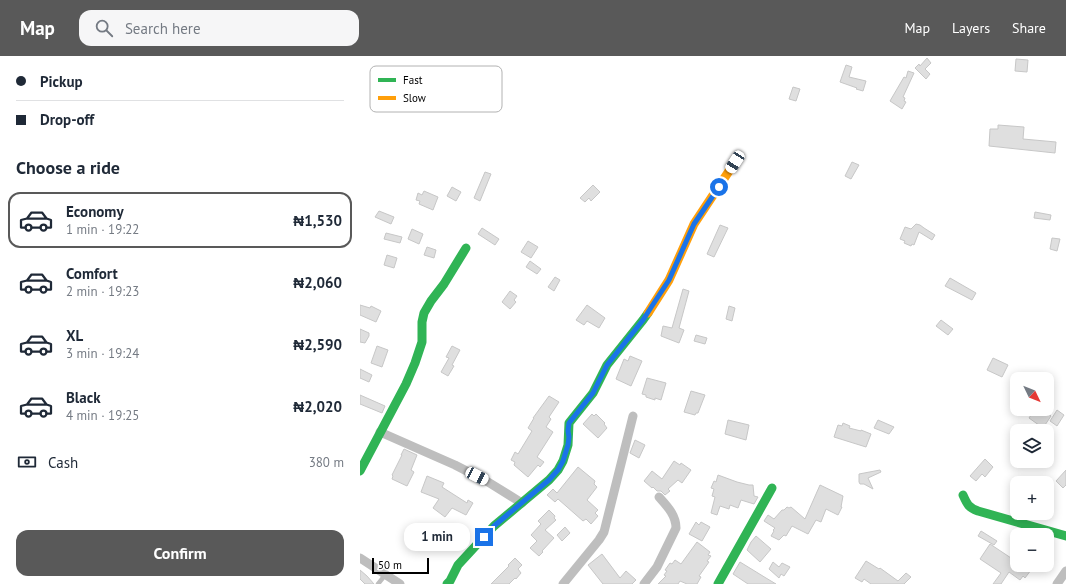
<!DOCTYPE html>
<html lang="en">
<head>
<meta charset="utf-8">
<style>
	:root { --surface:#fff; --page:#f6f6f7; --text:#1f2937; --muted:#747a83; --line:#e0e1e3; --accent:#595959 }
	body { margin:0; font-family:"PT Sans",sans-serif; background:var(--page); color:var(--text); height:100vh; display:flex; flex-direction:column; font-size:15px; white-space:nowrap }
	* { box-sizing:border-box; margin:0 }
	p { font-size:13px; color:var(--muted) }
	.icon { flex:none; width:22px; height:22px; fill:none; stroke:currentColor; stroke-width:2; stroke-linecap:round; stroke-linejoin:round }
	.map { position:relative; flex:1; overflow:hidden }
	.details { display:flex; flex-direction:column; background:var(--surface); width:360px }
	.details>* { flex:none }
	.top-card { display:grid; align-content:center; height:88px; padding:0 16px; background:var(--surface) }
	.needle { width:26px; rotate:133deg }
	.fabs { position:absolute; left:650px; top:316px; display:grid; gap:8px }
	.fabs a { display:grid; place-items:center; width:44px; height:44px; border-radius:8px; background:var(--surface); box-shadow:0 2px 10px #0003; font-size:20px }
	.scale { position:absolute; left:12px; bottom:10px; width:57px; box-sizing:border-box; padding-left:4px; border:2px solid #000; border-top:0; font-size:11px; line-height:14px; white-space:nowrap; color:#000; -webkit-text-stroke:3px #fff; paint-order:stroke }
	.end { position:absolute; width:18px; height:18px; margin:-9px; border:5px solid #1a73e8; background:#fff; box-shadow:0 0 0 2px #fff }
	.from { border-radius:50% }
	.bubble { position:absolute; height:28px; border-radius:12px; background:var(--surface); box-shadow:0 2px 10px #0003; font-size:13px; font-weight:600; line-height:28px; text-align:center }
	.car { position:absolute; width:12px; height:24px; margin:-12px -6px; border-radius:5px; box-shadow:0 0 3px 1px #0007; background:linear-gradient(#fff 24%,#345 0 40%,#fff 0 76%,#345 0 86%,#fff 0) }
	.top-card b { display:flex; align-items:center; gap:14px; height:38px; font-size:15px }
	.top-card b+b { border-top:1px solid var(--line) }
	.top-card i { width:10px; height:10px; background:var(--text) }
	ul { padding:0; list-style:none }
	li { display:flex; align-items:center; gap:12px; height:56px; margin:0 8px 6px; padding:0 8px; border:2px solid transparent; border-radius:12px }
	li div { flex:1 }
	li b { display:block; font-size:15px }
	li em { font-style:normal; font-weight:600 }
	li.selected { border-color:var(--accent) }
	li>.icon { width:36px; height:36px; stroke-width:1.5 }
	h2 { padding:0 16px; font-size:18px; line-height:48px }
	.pay { display:flex; align-items:center; gap:10px; height:44px; padding:0 16px; font-size:15px }
	.pay p { margin-inline-start:auto }
	.cta { display:flex; gap:8px; margin-top:auto; padding:8px 16px }
	.cta a { flex:1; height:46px; border-radius:12px; background:var(--accent); color:#fff; font-size:16px; font-weight:600; line-height:46px; text-align:center }
	header { display:flex; align-items:center; gap:24px; box-sizing:border-box; height:56px; padding:0 20px; background:var(--accent); color:#fff }
	header strong { font-size:19px }
	nav { display:flex; gap:22px; margin-inline-start:auto; font-size:14px }
	.search { width:280px; height:36px; background:var(--page); display:flex; align-items:center; gap:10px; box-sizing:border-box; padding:0 14px; border-radius:12px; color:var(--muted); font-size:15px }
	main { display:flex; flex:1; min-height:0 }
	.map>svg:first-child { display:block }
</style>
</head>
<body>
<header>
<strong>Map</strong>
<div class="search"><svg class="icon" aria-label="search" viewBox="0 0 24 24"><circle cx="10" cy="10" r="6"/><path d="M15 15l6 6"/></svg>Search here</div>
<nav><a>Map</a><a>Layers</a><a>Share</a></nav>
</header>
<main>
<section class="details">
<div class="top-card">
<b><i class="from"></i>Pickup</b>
<b><i></i>Drop-off</b>
</div>
<h2>Choose a ride</h2>
<ul>
<li class="selected"><svg class="icon" aria-label="car" viewBox="0 0 24 24"><path d="M5 17H2v-5l4-1 3-4h7l3 4 3 1v5h-3M9 17h6M6 11h13"/><circle cx="7" cy="17" r="2"/><circle cx="17" cy="17" r="2"/></svg><div><b>Economy</b><p>1 min · 19:22</p></div><em>₦1,530</em></li>
<li><svg class="icon" aria-label="car" viewBox="0 0 24 24"><path d="M5 17H2v-5l4-1 3-4h7l3 4 3 1v5h-3M9 17h6M6 11h13"/><circle cx="7" cy="17" r="2"/><circle cx="17" cy="17" r="2"/></svg><div><b>Comfort</b><p>2 min · 19:23</p></div><em>₦2,060</em></li>
<li><svg class="icon" aria-label="car" viewBox="0 0 24 24"><path d="M5 17H2v-5l4-1 3-4h7l3 4 3 1v5h-3M9 17h6M6 11h13"/><circle cx="7" cy="17" r="2"/><circle cx="17" cy="17" r="2"/></svg><div><b>XL</b><p>3 min · 19:24</p></div><em>₦2,590</em></li>
<li><svg class="icon" aria-label="car" viewBox="0 0 24 24"><path d="M5 17H2v-5l4-1 3-4h7l3 4 3 1v5h-3M9 17h6M6 11h13"/><circle cx="7" cy="17" r="2"/><circle cx="17" cy="17" r="2"/></svg><div><b>Black</b><p>4 min · 19:25</p></div><em>₦2,020</em></li>
</ul>
<div class="pay"><svg class="icon" aria-label="cash" viewBox="0 0 24 24"><path d="M3 7h18v10H3z"/><circle cx="12" cy="12" r="2"/></svg>Cash<p>380 m</p></div>
<div class="cta"><a>Confirm</a></div>
</section>
<div class="map">
<svg width="706" height="528" viewBox="0 0 706 528">
	<rect width="100%" height="100%" fill="#fff"/>
	<g fill="#dfdfdf" stroke="#c7c7c7">
		<polygon points="567,2 571,7 565,13 570,18 566,23 555,12 559,8 560,10"/>
		<polygon points="656,3 668,4 667,16 655,15"/>
		<polygon points="486,9 492,11 489,21 506,25 503,35 496,33 497,32 480,26"/>
		<polygon points="548,15 554,17 543,41 545,42 544,45 546,46 542,53 530,45 544,21 546,22"/>
		<polygon points="433,31 440,33 436,45 429,43"/>
		<polygon points="638,69 664,71 663,83 696,86 695,97 629,90 630,73 638,73"/>
		<polygon points="492,106 499,109 491,123 485,120"/>
		<polygon points="125,116 131,118 120,145 114,142"/>
		<polygon points="233,129 240,136 231,145 229,142 225,146 220,142"/>
		<polygon points="92,131 101,136 96,145 87,140"/>
		<polygon points="64,135 78,141 73,154 59,148 60,145 56,144 58,137 62,139"/>
		<polygon points="19,155 34,161 31,168 15,161"/>
		<polygon points="675,156 691,159 690,164 674,162"/>
		<polygon points="556,168 560,169 564,172 575,179 572,184 559,176 554,189 552,188 551,190 544,187 545,185 540,183 545,171 551,173"/>
		<polygon points="360,169 368,172 354,201 347,198"/>
		<polygon points="122,172 139,183 135,189 118,178"/>
		<polygon points="52,173 63,178 59,188 48,183"/>
		<polygon points="26,177 42,181 40,187 24,183"/>
		<polygon points="692,182 700,183 697,195 690,193"/>
		<polygon points="168,185 178,191 171,202 161,196"/>
		<polygon points="67,191 76,194 74,202 64,199"/>
		<polygon points="27,199 37,202 34,212 24,209"/>
		<polygon points="170,205 181,213 177,218 166,211"/>
		<polygon points="195,221 200,224 194,235 188,231"/>
		<polygon points="590,222 616,237 612,244 585,230"/>
		<polygon points="323,233 329,235 319,272 324,274 319,287 301,280 303,270 312,272"/>
		<polygon points="150,235 157,240 154,244 156,246 150,253 142,246"/>
		<polygon points="0,249 10,252 11,250 21,255 16,266 0,259"/>
		<polygon points="227,249 245,262 239,272 227,265 224,269 216,264"/>
		<polygon points="369,250 375,252 372,265 366,263"/>
		<polygon points="581,264 593,273 588,279 576,270"/>
		<polygon points="0,273 9,277 9,280 5,287 0,286"/>
		<polygon points="336,279 347,282 345,288 334,285"/>
		<polygon points="17,290 28,294 22,311 11,307"/>
		<polygon points="92,290 100,294 92,309 94,310 88,320 81,316 89,302 86,301"/>
		<polygon points="270,300 282,305 271,330 256,323 264,303 268,305"/>
		<polygon points="633,302 648,309 642,321 627,314"/>
		<polygon points="0,313 12,319 9,326 0,322"/>
		<polygon points="287,322 306,327 301,344 295,342 295,344 286,341 286,339 282,338"/>
		<polygon points="331,335 345,339 338,357 336,357 335,359 324,356"/>
		<polygon points="0,339 25,350 22,357 0,348"/>
		<polygon points="189,340 199,346 189,361 191,363 186,371 193,376 177,401 184,406 180,411 178,409 168,421 154,409 155,406 151,404 155,396 158,398 172,375 168,372 174,362 173,362"/>
		<polygon points="675,353 682,353 691,360 683,372 669,362"/>
		<polygon points="697,354 704,359 697,370 690,365"/>
		<polygon points="232,358 234,360 236,358 245,367 244,368 247,372 238,382 223,368"/>
		<polygon points="368,364 389,369 386,384 365,378"/>
		<polygon points="518,364 534,371 529,378 514,372"/>
		<polygon points="483,367 490,370 489,372 501,375 501,374 511,378 506,391 474,381 478,369 482,370"/>
		<polygon points="275,384 285,389 279,402 270,397"/>
		<polygon points="44,393 57,399 51,414 54,416 47,430 32,423 33,420 32,419 42,399 41,399"/>
		<polygon points="625,403 633,411 625,421 622,418 616,425 610,420"/>
		<polygon points="314,405 320,409 321,407 331,414 322,427 318,424 308,433 310,435 305,439 301,435 297,435 293,431 292,432 284,425 292,415 302,423"/>
		<polygon points="218,411 235,425 234,428 237,431 227,444 238,454 235,457 238,460 231,468 226,463 223,465 198,443 195,446 187,439 193,433 197,437"/>
		<polygon points="520,414 521,416 508,422 513,433 504,428 500,428 499,426 499,418"/>
		<polygon points="706,414 706,429 703,432 696,425"/>
		<polygon points="358,419 377,426 389,429 393,429 394,440 398,441 394,448 381,444 378,452 370,449 369,453 360,450 357,459 351,457 355,441 352,440 354,433 351,432 354,425 356,426"/>
		<polygon points="67,420 84,427 82,431 107,447 108,444 113,447 106,459 92,452 85,461 73,452 79,443 61,436"/>
		<polygon points="460,429 483,440 481,451 482,451 478,459 466,453 461,466 456,464 448,478 432,470 426,480 424,479 419,484 411,480 414,475 413,474 415,472 404,465 408,459 414,463 422,454 424,454 427,451 429,452 431,451 445,463"/>
		<polygon points="189,454 195,460 194,462 196,464 185,474 194,482 182,495 183,496 179,500 170,492 177,485 171,479 181,468 178,465"/>
		<polygon points="336,466 339,469 341,466 350,471 342,485 329,478"/>
		<polygon points="205,471 210,477 202,485 197,479"/>
		<polygon points="621,475 637,485 634,489 618,480"/>
		<polygon points="396,480 411,493 400,506 387,494 391,486"/>
		<polygon points="337,486 350,496 348,499 351,500 347,505 349,506 339,520 341,521 337,528 327,528 320,525 318,528 298,528 306,520 304,519 307,515 305,514 310,507 312,508 315,504 321,508"/>
		<polygon points="630,488 657,506 657,509 665,509 671,514 665,522 663,520 660,524 649,516 641,528 633,528 641,517 620,503"/>
		<polygon points="242,498 260,522 266,515 276,524 272,528 243,528 228,509"/>
		<polygon points="155,502 162,509 158,513 161,517 156,523 155,522 149,528 131,528 149,510 148,509"/>
		<polygon points="506,505 519,513 520,512 538,525 546,517 551,521 544,528 511,528 504,523 502,526 495,522"/>
		<polygon points="380,506 406,522 416,528 388,528 373,518"/>
		<polygon points="413,506 419,511 422,507 430,511 424,520 421,518 419,522 409,513"/>
		<polygon points="0,514 7,520 14,528 5,528 0,523"/>
	</g>
	<g fill="none" stroke-linecap="round" stroke-linejoin="round">
		<polyline stroke="#bebebe" stroke-width="4.5" points="18,528 26,518"/>
		<g stroke="#bebebe" stroke-width="9">
			<polyline points="20,376 95,409 128,426 162,447"/>
			<polyline points="0,502 40,528"/>
			<polyline points="203,528 239,484 244,476 273,360"/>
			<path d="M 284,528 L 297,511 L 316,472 C 316,459 307,450 299,441"/>
			<polyline points="697,528 706,515"/>
		</g>
		<g stroke="#30b455" stroke-width="9">
			<polyline points="0,415 46,328 55,307 62,286 62,266 64,257 71,245 84,228 106,192"/>
			<path d="M 603,439 C 607,448 608,451 618,455 L 706,480"/>
			<polyline points="87,528 90,525 98,509 134,470 189,424 198,414 203,405 208,389 209,367 233,337 247,309 283,264 288,257"/>
			<polyline points="358,528 412,432"/>
		</g>
		<polyline stroke="#ff9f0a" stroke-width="9" points="288,257 309,224 334,168 375,106"/>
	</g>
	<g fill="none" stroke-linecap="round" stroke-linejoin="round">
		<polyline stroke="#1a73e8" stroke-width="5" points="124,481 134,470 189,424 198,414 203,405 208,389 209,381 208,375 209,367 233,337 247,309 283,264 292,250 309,224 334,168 359,131"/>
	</g>
	<rect x="10" y="10" width="132" height="46" rx="6" fill="#fff" stroke="#b2b2b2" stroke-width="1"/>
	<rect x="18" y="22" width="18" height="4" fill="#30b455"/>
	<rect x="18" y="40" width="18" height="4" fill="#ff9f0a"/>
	<g font-size="11" fill="#000">
		<text x="43" y="28">Fast</text>
		<text x="43" y="46">Slow</text>
	</g>
</svg>
<div class="fabs">
<a><svg class="needle" viewBox="-14 -14 28 28"><path d="M0-13l5 13h-10z" fill="#e53935"/><path d="M0 13l5-13h-10z" fill="#747a83"/></svg></a>
<a><svg class="icon" aria-label="layers" viewBox="0 0 24 24"><path d="M12 4l9 5-9 5-9-5zM3 14l9 5 9-5"/></svg></a>
<a>+</a>
<a>−</a>
</div>
<div class="scale">50 m</div>
<i class="end from" style="left:359px;top:131px"></i>
<i class="end" style="left:124px;top:481px"></i>
<div class="bubble" style="left:44px;top:467px;width:66px">1 min</div>
<i class="car" style="left:375px;top:106px;rotate:213deg"></i>
<i class="car" style="left:117px;top:420px;rotate:117deg"></i>
</div>
</main>
</body>
</html>
